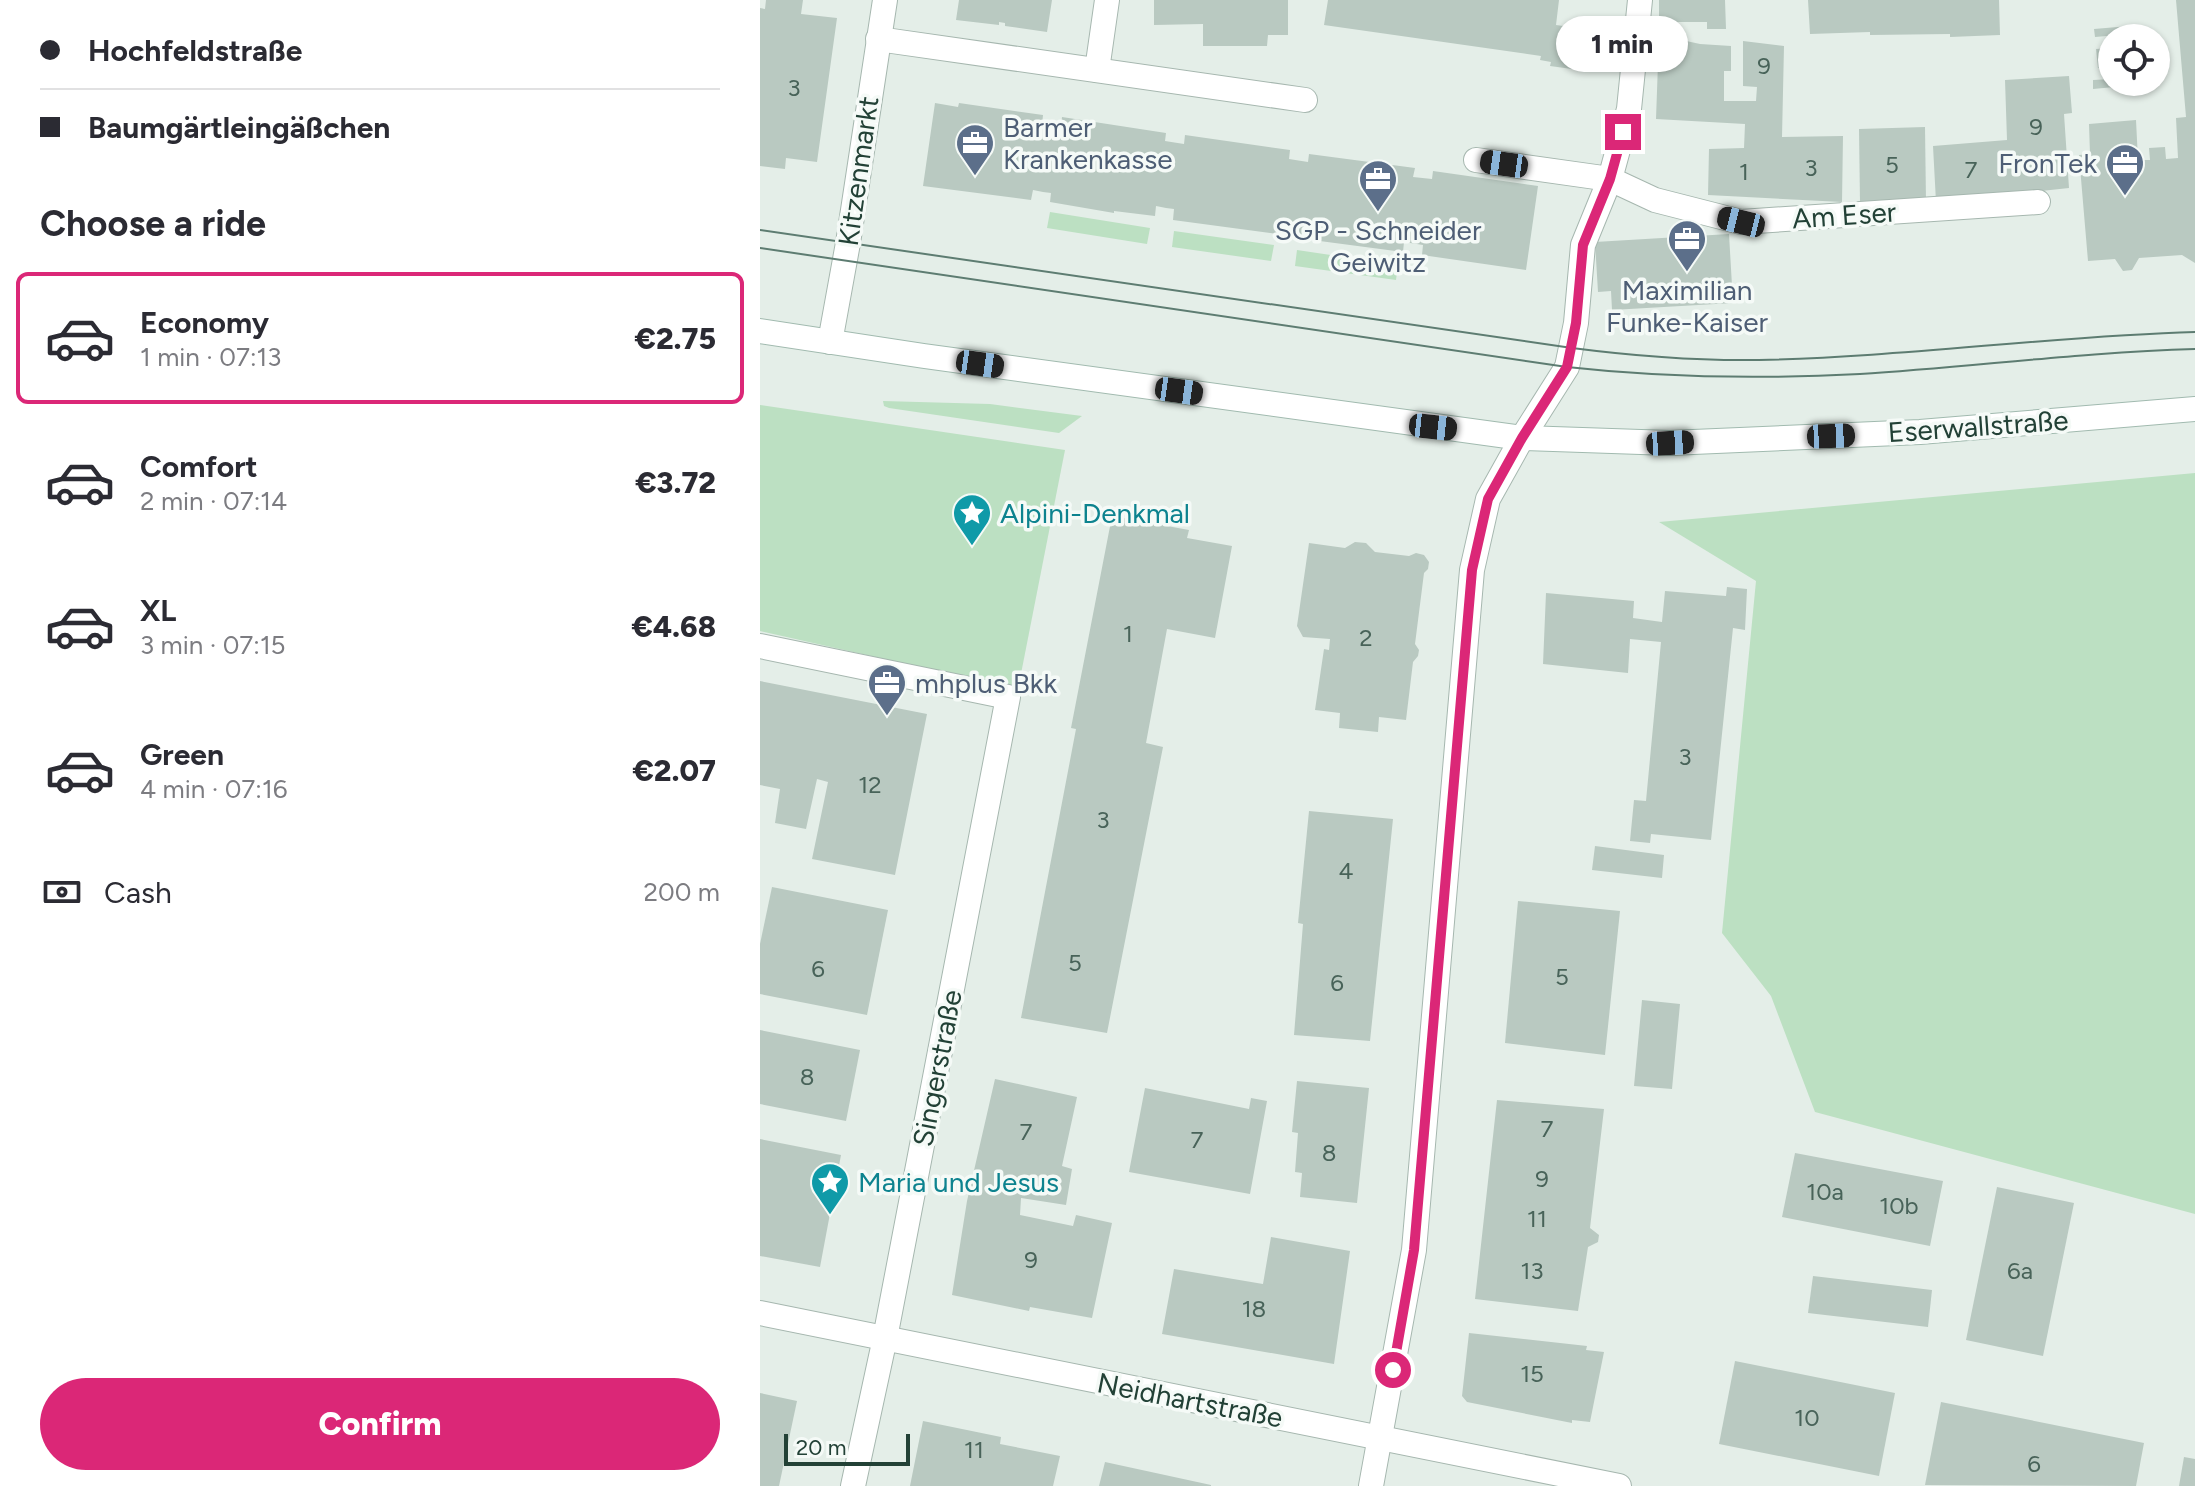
<!DOCTYPE html>
<html lang="en">
<head>
<meta charset="utf-8">
<style>
	:root { --surface:#fff; --page:#f7f7f7; --text:#2b2b33; --muted:#7c7c81; --line:#e1e1e2; --accent:#db2777 }
	body { margin:0; font-family:Figtree,sans-serif; background:var(--page); color:var(--text); height:100vh; display:flex; flex-direction:column; font-size:30px; white-space:nowrap }
	* { box-sizing:border-box; margin:0 }
	p { font-size:26px; color:var(--muted) }
	.icon { flex:none; width:44px; height:44px; fill:none; stroke:currentColor; stroke-width:2; stroke-linecap:round; stroke-linejoin:round }
	.map { position:relative; flex:1; overflow:hidden }
	.panel { display:flex; flex-direction:column; background:var(--surface); width:760px }
	.panel>* { flex:none }
	.hud { display:grid; align-content:center; height:176px; padding:0 40px; background:var(--surface) }
	.fabs { position:absolute; left:1338px; top:24px; display:grid; gap:16px }
	.fabs a { display:grid; place-items:center; width:72px; height:72px; border-radius:50%; background:var(--surface); box-shadow:0 2px 6px #0004; font-size:40px }
	.scale { position:absolute; left:24px; bottom:20px; width:126px; box-sizing:border-box; padding-left:8px; border:4px solid #224136; border-top:0; font-size:22px; line-height:28px; white-space:nowrap; color:#224136; -webkit-text-stroke:6px #f5faf7; paint-order:stroke }
	.end { position:absolute; width:36px; height:36px; margin:-18px; border:10px solid #db2777; background:#fff; box-shadow:0 0 0 4px #fff }
	.from { border-radius:50% }
	.bubble { position:absolute; height:56px; border-radius:28px; background:var(--surface); box-shadow:0 2px 6px #0004; font-size:26px; font-weight:800; line-height:56px; text-align:center }
	.car { position:absolute; width:24px; height:48px; margin:-24px -12px; border-radius:10px; box-shadow:0 0 6px 2px #0007; background:linear-gradient(#222 24%,#8ab4d8 0 40%,#222 0 76%,#8ab4d8 0 86%,#222 0) }
	.hud b { display:flex; align-items:center; gap:28px; height:76px; font-size:30px }
	.hud b+b { border-top:2px solid var(--line) }
	.hud i { width:20px; height:20px; background:var(--text) }
	ul { padding:0; list-style:none }
	li { display:flex; align-items:center; gap:24px; height:132px; margin:0 16px 12px; padding:0 24px; border:4px solid transparent; border-radius:12px }
	li div { flex:1 }
	li b { display:block; font-size:30px }
	li em { font-style:normal; font-weight:800 }
	li.selected { border-color:var(--accent) }
	li>.icon { width:72px; height:72px; stroke-width:1.5 }
	h2 { padding:0 40px; font-size:36px; line-height:96px }
	.pay { display:flex; align-items:center; gap:20px; height:88px; padding:0 40px; font-size:30px }
	.pay p { margin-inline-start:auto }
	.action { display:flex; gap:16px; margin-top:auto; padding:16px 40px }
	.action a { flex:1; height:92px; border-radius:48px; background:var(--accent); color:#fff; font-size:32px; font-weight:800; line-height:92px; text-align:center }
	main { display:flex; flex:1; min-height:0 }
	.map>svg:first-child { display:block }
</style>
</head>
<body>
<main>
<section class="panel">
<div class="hud">
<b><i class="from"></i>Hochfeldstraße</b>
<b><i></i>Baumgärtleingäßchen</b>
</div>
<h2>Choose a ride</h2>
<ul>
<li class="selected"><svg class="icon" aria-label="car" viewBox="0 0 24 24"><path d="M5 17H2v-5l4-1 3-4h7l3 4 3 1v5h-3M9 17h6M6 11h13"/><circle cx="7" cy="17" r="2"/><circle cx="17" cy="17" r="2"/></svg><div><b>Economy</b><p>1 min · 07:13</p></div><em>€2.75</em></li>
<li><svg class="icon" aria-label="car" viewBox="0 0 24 24"><path d="M5 17H2v-5l4-1 3-4h7l3 4 3 1v5h-3M9 17h6M6 11h13"/><circle cx="7" cy="17" r="2"/><circle cx="17" cy="17" r="2"/></svg><div><b>Comfort</b><p>2 min · 07:14</p></div><em>€3.72</em></li>
<li><svg class="icon" aria-label="car" viewBox="0 0 24 24"><path d="M5 17H2v-5l4-1 3-4h7l3 4 3 1v5h-3M9 17h6M6 11h13"/><circle cx="7" cy="17" r="2"/><circle cx="17" cy="17" r="2"/></svg><div><b>XL</b><p>3 min · 07:15</p></div><em>€4.68</em></li>
<li><svg class="icon" aria-label="car" viewBox="0 0 24 24"><path d="M5 17H2v-5l4-1 3-4h7l3 4 3 1v5h-3M9 17h6M6 11h13"/><circle cx="7" cy="17" r="2"/><circle cx="17" cy="17" r="2"/></svg><div><b>Green</b><p>4 min · 07:16</p></div><em>€2.07</em></li>
</ul>
<div class="pay"><svg class="icon" aria-label="cash" viewBox="0 0 24 24"><path d="M3 7h18v10H3z"/><circle cx="12" cy="12" r="2"/></svg>Cash<p>200 m</p></div>
<div class="action"><a>Confirm</a></div>
</section>
<div class="map">
<svg width="1435" height="1486" viewBox="0 0 1435 1486">
	<rect width="100%" height="100%" fill="#e4eee8"/>
	<g fill="#bce0c2">
		<polygon points="290,212 390,228 387,244 287,228"/>
		<polygon points="414,231 514,245 511,261 412,247"/>
		<polygon points="537,250 638,265 636,280 535,266"/>
		<polygon points="123,401 230,404 322,416 299,433 129,408 124,406"/>
		<polygon points="0,405 305,450 258,689 0,631"/>
		<polygon points="1435,473 1435,1214 1055,1112 1011,996 962,933 996,581 899,522"/>
	</g>
	<g fill="#b9c9c1">
		<polygon points="6,0 43,0 41,14 77,18 57,162 26,158 25,169 0,166 0,8 5,9"/>
		<polygon points="199,0 292,0 287,32 245,26 245,23 239,22 239,25 196,20"/>
		<polygon points="394,0 528,0 528,35 508,35 507,46 443,46 443,24 394,25"/>
		<polygon points="568,0 799,0 796,25 818,28 819,70 790,66 791,62 780,60 781,56 564,25"/>
		<polygon points="899,0 965,0 966,29 947,29 947,22 899,22"/>
		<polygon points="1048,0 1239,0 1240,35 1190,37 1190,34 1110,35 1110,32 1050,34"/>
		<polygon points="1416,0 1435,0 1435,263 1422,255 1379,258 1372,270 1363,271 1355,259 1328,261 1319,155 1330,154 1329,124 1376,120 1378,160 1390,160 1389,148 1405,147 1406,159 1418,158 1416,118 1426,117"/>
		<polygon points="1381,25 1382,33 1335,37 1334,29"/>
		<polygon points="899,35 940,44 971,46 971,71 964,71 964,101 996,101 997,87 983,86 983,41 1024,46 1022,137 1083,136 1082,202 948,195 949,149 984,148 985,124 896,119"/>
		<polygon points="1352,48 1352,67 1338,68 1336,49"/>
		<polygon points="1309,76 1312,113 1304,114 1309,188 1176,202 1173,146 1247,140 1245,80"/>
		<polygon points="1352,79 1352,82 1386,82 1386,84 1333,89 1333,80"/>
		<polygon points="175,103 198,107 199,103 283,115 282,125 301,127 302,117 406,133 405,141 424,144 425,135 530,150 529,159 548,162 549,154 655,168 653,177 672,179 673,171 778,186 766,270 662,255 663,245 644,242 643,252 537,238 539,228 529,227 519,225 518,234 413,220 414,209 406,208 396,206 395,216 354,211 354,213 290,202 291,193 283,192 273,190 271,200 163,186"/>
		<polygon points="1165,127 1166,202 1100,203 1099,129"/>
		<polygon points="969,234 973,303 852,310 851,291 838,292 835,242"/>
		<polygon points="352,516 429,530 427,538 472,546 455,638 407,629 386,743 403,747 347,1033 261,1018 316,729 311,728"/>
		<polygon points="595,542 606,543 615,552 649,556 656,553 664,555 669,562 668,569 664,573 655,644 659,650 658,656 653,662 646,720 619,717 618,732 579,728 580,713 555,710 564,649 569,650 570,639 543,637 537,626 549,543 585,548"/>
		<polygon points="967,587 987,589 985,630 973,628 951,840 891,834 890,843 870,841 874,800 886,801 901,642 870,639 868,673 783,664 786,593 874,601 873,618 902,622 905,591 966,596"/>
		<polygon points="0,681 167,714 135,875 52,859 68,782 57,779 46,829 15,823 20,789 0,785"/>
		<polygon points="549,811 633,819 610,1041 534,1035 543,924 538,923"/>
		<polygon points="835,846 904,855 902,878 832,870"/>
		<polygon points="12,887 128,910 107,1015 0,994 0,944"/>
		<polygon points="758,901 860,911 845,1055 745,1043"/>
		<polygon points="882,1000 920,1004 912,1089 874,1086"/>
		<polygon points="0,1030 100,1050 86,1121 0,1104"/>
		<polygon points="235,1079 317,1097 302,1166 312,1169 306,1205 261,1198 260,1215 313,1226 316,1215 352,1223 332,1318 270,1307 269,1311 192,1295 207,1201"/>
		<polygon points="537,1081 609,1088 597,1203 540,1197 542,1173 535,1172 538,1133 532,1132"/>
		<polygon points="385,1088 489,1109 491,1098 507,1101 490,1194 369,1172"/>
		<polygon points="737,1100 844,1109 830,1228 839,1235 838,1242 828,1247 818,1311 715,1299"/>
		<polygon points="0,1139 81,1155 60,1267 0,1256"/>
		<polygon points="1035,1153 1183,1181 1170,1246 1022,1217"/>
		<polygon points="1237,1187 1314,1203 1283,1356 1206,1340"/>
		<polygon points="511,1237 590,1251 574,1364 402,1334 414,1269 503,1284"/>
		<polygon points="1053,1276 1172,1290 1168,1327 1048,1313"/>
		<polygon points="709,1333 827,1346 826,1350 844,1352 830,1422 812,1420 812,1423 707,1402 702,1396"/>
		<polygon points="975,1361 1135,1393 1119,1476 959,1444"/>
		<polygon points="0,1393 37,1401 19,1486 0,1486"/>
		<polygon points="1181,1402 1384,1443 1376,1486 1165,1485"/>
		<polygon points="163,1421 241,1437 240,1444 300,1456 293,1486 150,1486"/>
		<polygon points="1424,1457 1435,1459 1435,1486 1419,1486"/>
		<polygon points="345,1462 451,1485 451,1486 339,1486"/>
	</g>
	<g fill="none" stroke-linecap="round" stroke-linejoin="round">
		<g stroke="#a6b7af" stroke-width="26">
			<g id="service">
				<polyline points="118,39 545,100"/>
				<polyline points="337,70 347,0"/>
				<polyline points="716,160 850,179"/>
			</g>
		</g>
		<g stroke="#a6b7af" stroke-width="26">
			<g id="minor">
				<polyline points="850,179 895,200 981,222 1278,202"/>
				<polyline points="70,342 88,243 125,0"/>
				<polyline points="0,646 248,697 125,1338 93,1486"/>
				<polyline points="0,1313 859,1486"/>
				<polyline points="611,1486 654,1250 712,570 728,499 762,438 807,367 816,323 823,245 850,179 869,109 880,0"/>
			</g>
		</g>
		<g stroke="#a1baaf" stroke-width="26">
			<polyline id="secondary" points="0,331 164,356 762,438 910,443 1160,432 1435,409"/>
		</g>
		<use href="#service" stroke="#fff" stroke-width="24"/>
		<use href="#minor" stroke="#fff" stroke-width="24"/>
		<use href="#secondary" stroke="#fff" stroke-width="24"/>
		<g stroke="#5d7c71" stroke-width="2">
			<path d="M 0,230 L 812,348 C 874,356 937,361 999,360 C 1145,357 1290,336 1435,332"/>
			<path d="M 0,248 L 807,367 C 905,378 1002,379 1100,374 C 1212,367 1323,352 1435,349"/>
		</g>
	</g>
	<g fill="none" stroke-linecap="round" stroke-linejoin="round">
		<polyline stroke="#db2777" stroke-width="10" points="633,1370 654,1250 712,570 728,499 762,438 807,367 816,323 823,245 850,179 863,132"/>
	</g>
	<defs>
		<g id="office-pin" transform="scale(2)"><path d="M0 17L-7.5 6A9.5 9.5 0 1 1 7.5 6Z" fill="#5c6f8a" stroke="#f5faf7"/><path d="M-6-3h4V-5.5h4V-3h4V5H-6ZM-1-4.5V-3h2v-1.5ZM-6 0V1H6V0Z" fill="#fff"/></g>
		<g id="sight-pin" transform="scale(2)"><path d="M0 17L-7.5 6A9.5 9.5 0 1 1 7.5 6Z" fill="#0f9aa8" stroke="#f5faf7"/><path d="M0-6L1.8-2.2L6-1.7L2.9 1.2L3.7 5.4L0 3.3L-3.7 5.4L-2.9 1.2L-6-1.7L-1.8-2.2Z" fill="#fff"/></g>
	</defs>
	<g fill-rule="evenodd">
		<use href="#office-pin" x="215" y="143"/>
		<use href="#office-pin" x="1365" y="163"/>
		<use href="#office-pin" x="618" y="179"/>
		<use href="#office-pin" x="927" y="239"/>
		<use href="#sight-pin" x="212" y="513"/>
		<use href="#office-pin" x="127" y="683"/>
		<use href="#sight-pin" x="70" y="1182"/>
	</g>
	<g text-anchor="middle" stroke-width="7" stroke-linejoin="round" paint-order="stroke">
		<g font-size="24" fill="#486359">
			<text x="1004" y="74">9</text>
			<text x="34" y="96">3</text>
			<text x="1276" y="135">9</text>
			<text x="1132" y="173">5</text>
			<text x="1051" y="176">3</text>
			<text x="1211" y="178">7</text>
			<text x="984" y="180">1</text>
			<text x="368" y="642">1</text>
			<text x="606" y="646">2</text>
			<text x="925" y="765">3</text>
			<text x="110" y="793">12</text>
			<text x="343" y="828">3</text>
			<text x="586" y="879">4</text>
			<text x="315" y="971">5</text>
			<text x="58" y="977">6</text>
			<text x="802" y="985">5</text>
			<text x="577" y="991">6</text>
			<text x="47" y="1085">8</text>
			<text x="787" y="1137">7</text>
			<text x="266" y="1140">7</text>
			<text x="437" y="1148">7</text>
			<text x="569" y="1161">8</text>
			<text x="782" y="1187">9</text>
			<text x="1065" y="1200">10a</text>
			<text x="1139" y="1214">10b</text>
			<text x="777" y="1227">11</text>
			<text x="271" y="1268">9</text>
			<text x="772" y="1279">13</text>
			<text x="1260" y="1279">6a</text>
			<text x="494" y="1317">18</text>
			<text x="772" y="1382">15</text>
			<text x="1047" y="1426">10</text>
			<text x="214" y="1458">11</text>
			<text x="1274" y="1472">6</text>
		</g>
		<g font-size="28" fill="#4e5e75" stroke="#f5faf7" text-anchor="start">
			<text x="243" y="137">Barmer<tspan x="243" dy="32">Krankenkasse</tspan></text>
			<text x="1337" y="173" text-anchor="end">FronTek</text>
			<text x="618" y="240" text-anchor="middle">SGP - Schneider<tspan x="618" dy="32">Geiwitz</tspan></text>
			<text x="927" y="300" text-anchor="middle">Maximilian<tspan x="927" dy="32">Funke-Kaiser</tspan></text>
			<text x="155" y="693">mhplus Bkk</text>
		</g>
		<g font-size="28" fill="#224136" stroke="#f5faf7">
			<text transform="translate(98 171) rotate(-82)" y="10">Kitzenmarkt</text>
			<text transform="translate(1084 215) rotate(-4)" y="10">Am Eser</text>
			<text transform="translate(1218 426) rotate(-4)" y="10">Eserwallstraße</text>
			<text transform="translate(177 1068) rotate(-79)" y="10">Singerstraße</text>
			<text transform="translate(430 1400) rotate(11)" y="10">Neidhartstraße</text>
		</g>
		<g font-size="28" fill="#0d838f" stroke="#f5faf7" text-anchor="start">
			<text x="240" y="523">Alpini-Denkmal</text>
			<text x="98" y="1192">Maria und Jesus</text>
		</g>
	</g>
</svg>
<div class="fabs">
<a><svg class="icon" aria-label="locate" viewBox="0 0 24 24"><circle cx="12" cy="12" r="6"/><path d="M12 2v4M12 18v4M2 12h4M18 12h4"/></svg></a>
</div>
<div class="scale">20 m</div>
<i class="end from" style="left:633px;top:1370px"></i>
<i class="end" style="left:863px;top:132px"></i>
<div class="bubble" style="left:796px;top:16px;width:132px">1 min</div>
<i class="car" style="left:744px;top:164px;rotate:278deg"></i>
<i class="car" style="left:981px;top:222px;rotate:284deg"></i>
<i class="car" style="left:220px;top:364px;rotate:98deg"></i>
<i class="car" style="left:419px;top:391px;rotate:98deg"></i>
<i class="car" style="left:673px;top:427px;rotate:96deg"></i>
<i class="car" style="left:1071px;top:436px;rotate:88deg"></i>
<i class="car" style="left:910px;top:443px;rotate:87deg"></i>
</div>
</main>
</body>
</html>
